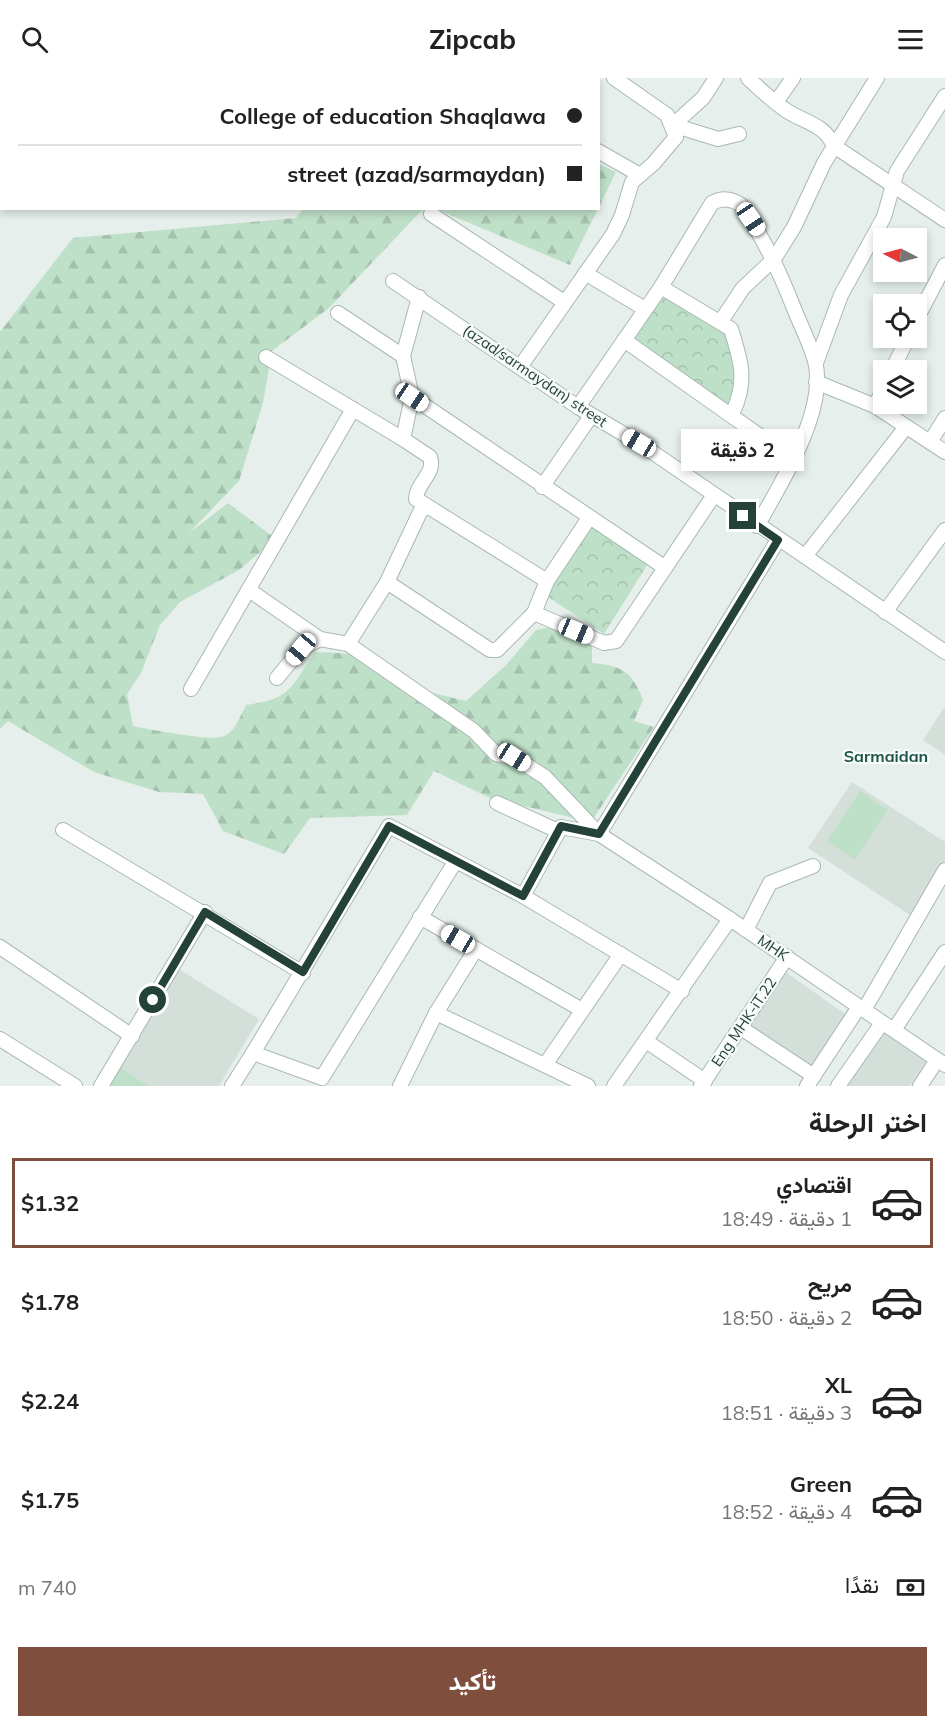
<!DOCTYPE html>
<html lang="ar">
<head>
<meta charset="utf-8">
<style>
	:root { --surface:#fff; --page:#f6f6f6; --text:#222; --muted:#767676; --line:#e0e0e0; --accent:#804e3d }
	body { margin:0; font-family:Mulish,Vazirmatn,sans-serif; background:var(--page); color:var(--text); direction:rtl; height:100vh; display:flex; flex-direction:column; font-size:22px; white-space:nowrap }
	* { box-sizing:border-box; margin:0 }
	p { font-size:20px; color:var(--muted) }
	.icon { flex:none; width:33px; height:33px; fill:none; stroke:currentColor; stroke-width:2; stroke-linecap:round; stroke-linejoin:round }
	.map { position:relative; height:1008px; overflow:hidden; direction:ltr }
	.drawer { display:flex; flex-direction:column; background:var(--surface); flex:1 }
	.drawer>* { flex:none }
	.guide { position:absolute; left:0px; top:0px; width:600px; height:132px; box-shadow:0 3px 9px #0003; direction:rtl; display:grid; align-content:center; height:132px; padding:0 18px; background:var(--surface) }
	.needle { width:39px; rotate:276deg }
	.fabs { position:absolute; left:873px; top:150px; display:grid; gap:12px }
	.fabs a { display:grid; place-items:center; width:54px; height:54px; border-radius:0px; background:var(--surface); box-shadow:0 3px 9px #0003; font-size:30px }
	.end { position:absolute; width:27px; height:27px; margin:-14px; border:8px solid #24423a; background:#fff; box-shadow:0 0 0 3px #fff }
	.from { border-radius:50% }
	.bubble { position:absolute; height:42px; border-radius:0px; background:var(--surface); box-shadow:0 3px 9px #0003; font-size:20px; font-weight:700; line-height:42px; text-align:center; direction:rtl }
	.car { position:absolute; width:18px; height:36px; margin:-18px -9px; border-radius:8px; box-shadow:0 0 4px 2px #0007; background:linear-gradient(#fff 24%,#345 0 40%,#fff 0 76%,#345 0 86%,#fff 0) }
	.guide b { display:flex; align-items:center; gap:21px; height:57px; font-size:22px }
	.guide b+b { border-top:2px solid var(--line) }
	.guide i { width:15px; height:15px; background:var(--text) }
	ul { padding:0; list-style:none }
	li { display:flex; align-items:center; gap:18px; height:90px; margin:0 12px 9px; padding:0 6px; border:3px solid transparent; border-radius:0px }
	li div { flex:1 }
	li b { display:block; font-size:22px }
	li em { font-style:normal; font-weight:700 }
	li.selected { border-color:var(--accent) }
	li>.icon { width:54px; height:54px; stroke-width:1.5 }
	h2 { padding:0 18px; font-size:27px; line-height:72px }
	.pay { display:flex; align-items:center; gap:15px; height:66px; padding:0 18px; font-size:22px }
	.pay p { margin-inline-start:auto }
	.primary-button { display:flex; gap:12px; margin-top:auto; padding:12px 18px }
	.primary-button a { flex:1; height:69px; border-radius:0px; background:var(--accent); color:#fff; font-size:24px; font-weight:700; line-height:69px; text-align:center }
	header { display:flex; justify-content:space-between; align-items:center; height:78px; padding:0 18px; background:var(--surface); font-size:27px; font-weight:700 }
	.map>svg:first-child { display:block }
</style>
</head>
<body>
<header><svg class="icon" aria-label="menu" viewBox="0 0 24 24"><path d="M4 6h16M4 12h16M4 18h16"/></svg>Zipcab<svg class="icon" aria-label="search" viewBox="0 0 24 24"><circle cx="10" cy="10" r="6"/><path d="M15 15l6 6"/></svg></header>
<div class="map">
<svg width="945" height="1008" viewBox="0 0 945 1008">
	<defs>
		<pattern id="forest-firs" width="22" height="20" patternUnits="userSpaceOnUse" patternTransform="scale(1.5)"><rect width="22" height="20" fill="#bfe0c8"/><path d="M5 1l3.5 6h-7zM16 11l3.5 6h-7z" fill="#a4c1ad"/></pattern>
		<pattern id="park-crowns" width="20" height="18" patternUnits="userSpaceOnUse" patternTransform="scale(1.5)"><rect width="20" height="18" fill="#bfe0c8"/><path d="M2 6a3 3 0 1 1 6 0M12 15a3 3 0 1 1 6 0" fill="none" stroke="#a4c1ad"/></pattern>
	</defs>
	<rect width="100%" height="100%" fill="#e6efeb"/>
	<g fill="#d4dfda">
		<polygon points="945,628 945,677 923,662"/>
		<polygon points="852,704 945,764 945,782 913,839 808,770"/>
		<polygon points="174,888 259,941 219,1008 101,1008"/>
		<polygon points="784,893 848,938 811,988 749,949"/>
		<polygon points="882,945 930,977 910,1008 840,1008"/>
	</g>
	<g fill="#bfe0c8">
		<polygon points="99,0 354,0 353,2"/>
		<polygon points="860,713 888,732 855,782 827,763"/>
		<polygon points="119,989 147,1007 146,1008 107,1008"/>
	</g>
	<g fill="url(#forest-firs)">
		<polygon points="599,86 616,94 599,129"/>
		<path d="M 303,131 L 423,131 L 329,230 L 272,273 L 263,325 L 239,403 L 189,455 L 228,425 L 276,461 L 239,492 L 180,524 L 160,547 L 141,595 L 127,616 L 133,648 C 147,651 210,663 221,659 C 235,656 240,638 246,627 C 292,621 290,610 315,574 L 357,576 L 389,595 L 433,615 L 466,623 L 506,587 L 536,552 L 550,549 L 592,563 L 592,585 C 622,588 632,593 643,622 L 634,643 L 654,649 L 591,744 L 490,720 L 434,693 L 407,737 L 310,740 L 284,776 L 223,753 L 203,716 L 159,714 L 94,694 L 8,643 L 0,651 L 0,254 L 73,160 L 296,140 Z"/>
		<polygon points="436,131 598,131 570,187"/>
	</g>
	<g fill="url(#park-crowns)">
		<polygon points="661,209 721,243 741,285 732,336 624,262"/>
		<polygon points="591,446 649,484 604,556 545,517"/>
	</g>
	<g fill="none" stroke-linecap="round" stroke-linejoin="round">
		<g stroke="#a8b8b2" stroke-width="16">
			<g id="minor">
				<path d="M 748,0 C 760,11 773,24 787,33 C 806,45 824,46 834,68 L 945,142"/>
				<polyline points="172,2 173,0"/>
				<polyline points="776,24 793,0"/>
				<polyline points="673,47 718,61 739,56"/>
				<polyline points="673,47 703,20 716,0"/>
				<polyline points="598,73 640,97"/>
				<polyline points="431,136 564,224"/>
				<polyline points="585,195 645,231"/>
				<polyline points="393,203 578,329 639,365 945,574"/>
				<path d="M 661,209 L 731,251 C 741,283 748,304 732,336"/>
				<polyline points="338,235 403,278 419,219"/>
				<polyline points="916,242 945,187"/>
				<polyline points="721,243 743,210 774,181 794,149 824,85 877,0"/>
				<polyline points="624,262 794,382"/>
				<polyline points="266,279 403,361 412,319 403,278"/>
				<polyline points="816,285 841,217 884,139 897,93 945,18"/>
				<polyline points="520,289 613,156 622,137 632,104 653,86 676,59 667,37 614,0"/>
				<polyline points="892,292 908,260"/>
				<polyline points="816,304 875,328 945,374"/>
				<polyline points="412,319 664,489"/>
				<polyline points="875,328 884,310"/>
				<path d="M 578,329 L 661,209 L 712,125 C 722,119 732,121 741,127 C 763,159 779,192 793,228 C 800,246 810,265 815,283 C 828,332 780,407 757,448"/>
				<path d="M 400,359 L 430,379 C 436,396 416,405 416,421 L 547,503"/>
				<polyline points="930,364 945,340"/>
				<polyline points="542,409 591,338"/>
				<polyline points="806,477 906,349"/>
				<polyline points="387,504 490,572 497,572 534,535 547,503 589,440"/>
				<polyline points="249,512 320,561"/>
				<polyline points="885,534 945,452"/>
				<polyline points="534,535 604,565 616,563 714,417"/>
				<polyline points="348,566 474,653 496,676 514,679 545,699 599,756 730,841 945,987"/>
				<polyline points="277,600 301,571 320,561 348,566 387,504 421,432 428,429"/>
				<polyline points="191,611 353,331"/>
				<polyline points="497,725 558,753"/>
				<polyline points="63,752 303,895"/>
				<polyline points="599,756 778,462"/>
				<polyline points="523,818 561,749 599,756"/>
				<polyline points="420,839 582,932"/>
				<polyline points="746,852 770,805 813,788"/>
				<polyline points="0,869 132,958"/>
				<polyline points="864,932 945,792"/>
				<polyline points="436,935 588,1008"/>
				<polyline points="741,950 814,998"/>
				<polyline points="894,952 945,874"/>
				<polyline points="0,961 75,1008"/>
				<polyline points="646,963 705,1003"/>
				<polyline points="253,975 389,748 523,818 682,913"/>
				<polyline points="545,987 621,876"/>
				<polyline points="101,1008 205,834"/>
				<polyline points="232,1008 253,975 322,1000 455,784"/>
				<polyline points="400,1008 436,935 476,871"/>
				<polyline points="614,1008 730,841"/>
				<polyline points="701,1008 787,879"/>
				<polyline points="807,1008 859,929"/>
				<polyline points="838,1008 882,945"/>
				<polyline points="920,1008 937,982"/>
			</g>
		</g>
		<g stroke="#c2cac8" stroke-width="21">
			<g id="major">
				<polyline points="45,2 46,0"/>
				<polyline points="0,77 2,74"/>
			</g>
		</g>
		<use href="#minor" stroke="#fff" stroke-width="14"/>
		<use href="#major" stroke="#6aa596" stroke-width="18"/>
	</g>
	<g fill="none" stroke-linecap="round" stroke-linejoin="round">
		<polyline stroke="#24423a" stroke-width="8" points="153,922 205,834 303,894 389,748 523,818 561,748 599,756 778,462 743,438"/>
	</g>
	<g text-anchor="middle" stroke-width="4.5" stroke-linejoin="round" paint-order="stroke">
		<g font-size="15" fill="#24423a" stroke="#f7fbf9">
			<text transform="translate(535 298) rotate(34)" y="5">(azad/sarmaydan) street</text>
			<text transform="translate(773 870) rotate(34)" y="5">MHK</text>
			<text transform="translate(744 944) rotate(-56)" y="5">Eng MHK-iT.22</text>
		</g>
		<g font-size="16" font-weight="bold" fill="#1f5548" stroke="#f7fbf9">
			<text x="886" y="684">Sarmaidan</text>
		</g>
	</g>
</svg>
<div class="fabs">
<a><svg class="needle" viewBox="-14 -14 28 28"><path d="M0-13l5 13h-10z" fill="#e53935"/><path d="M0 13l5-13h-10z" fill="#767676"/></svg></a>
<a><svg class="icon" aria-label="locate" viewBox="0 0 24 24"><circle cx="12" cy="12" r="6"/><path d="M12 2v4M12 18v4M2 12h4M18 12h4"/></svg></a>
<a><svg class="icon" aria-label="layers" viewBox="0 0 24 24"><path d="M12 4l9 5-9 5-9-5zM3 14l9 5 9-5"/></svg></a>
</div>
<i class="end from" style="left:153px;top:922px"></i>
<i class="end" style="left:743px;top:438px"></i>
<div class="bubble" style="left:681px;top:351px;width:123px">2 دقيقة</div>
<i class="car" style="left:751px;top:141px;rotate:146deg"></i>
<i class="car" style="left:412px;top:319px;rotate:124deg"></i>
<i class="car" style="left:639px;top:365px;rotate:300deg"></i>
<i class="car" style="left:576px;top:553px;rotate:113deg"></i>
<i class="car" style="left:301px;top:571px;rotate:220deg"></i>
<i class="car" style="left:514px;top:679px;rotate:122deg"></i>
<i class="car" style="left:458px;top:861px;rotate:300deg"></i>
<div class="guide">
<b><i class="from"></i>College of education Shaqlawa</b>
<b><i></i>(azad/sarmaydan) street</b>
</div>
</div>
<section class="drawer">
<h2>اختر الرحلة</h2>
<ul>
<li class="selected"><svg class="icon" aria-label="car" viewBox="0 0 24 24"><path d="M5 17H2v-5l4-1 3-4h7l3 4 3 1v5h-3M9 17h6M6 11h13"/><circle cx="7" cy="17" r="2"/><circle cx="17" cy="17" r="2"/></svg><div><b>اقتصادي</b><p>1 دقيقة · 18:49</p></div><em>$1.32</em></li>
<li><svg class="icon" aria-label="car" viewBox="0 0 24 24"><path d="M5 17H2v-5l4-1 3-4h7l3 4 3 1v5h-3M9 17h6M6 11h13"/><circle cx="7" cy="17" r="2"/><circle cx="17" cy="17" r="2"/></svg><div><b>مريح</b><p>2 دقيقة · 18:50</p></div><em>$1.78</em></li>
<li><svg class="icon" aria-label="car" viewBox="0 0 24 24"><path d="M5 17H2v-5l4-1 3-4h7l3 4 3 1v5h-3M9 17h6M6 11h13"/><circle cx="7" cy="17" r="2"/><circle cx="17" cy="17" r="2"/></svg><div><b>XL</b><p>3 دقيقة · 18:51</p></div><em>$2.24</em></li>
<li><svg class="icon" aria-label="car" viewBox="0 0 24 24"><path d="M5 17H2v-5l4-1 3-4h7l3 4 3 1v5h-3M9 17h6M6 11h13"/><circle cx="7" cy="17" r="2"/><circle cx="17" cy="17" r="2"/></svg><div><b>Green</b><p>4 دقيقة · 18:52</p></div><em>$1.75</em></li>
</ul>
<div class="pay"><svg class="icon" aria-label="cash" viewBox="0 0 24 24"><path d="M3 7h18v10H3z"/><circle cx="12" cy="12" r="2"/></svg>نقدًا<p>740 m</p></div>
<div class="primary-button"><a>تأكيد</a></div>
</section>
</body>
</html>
